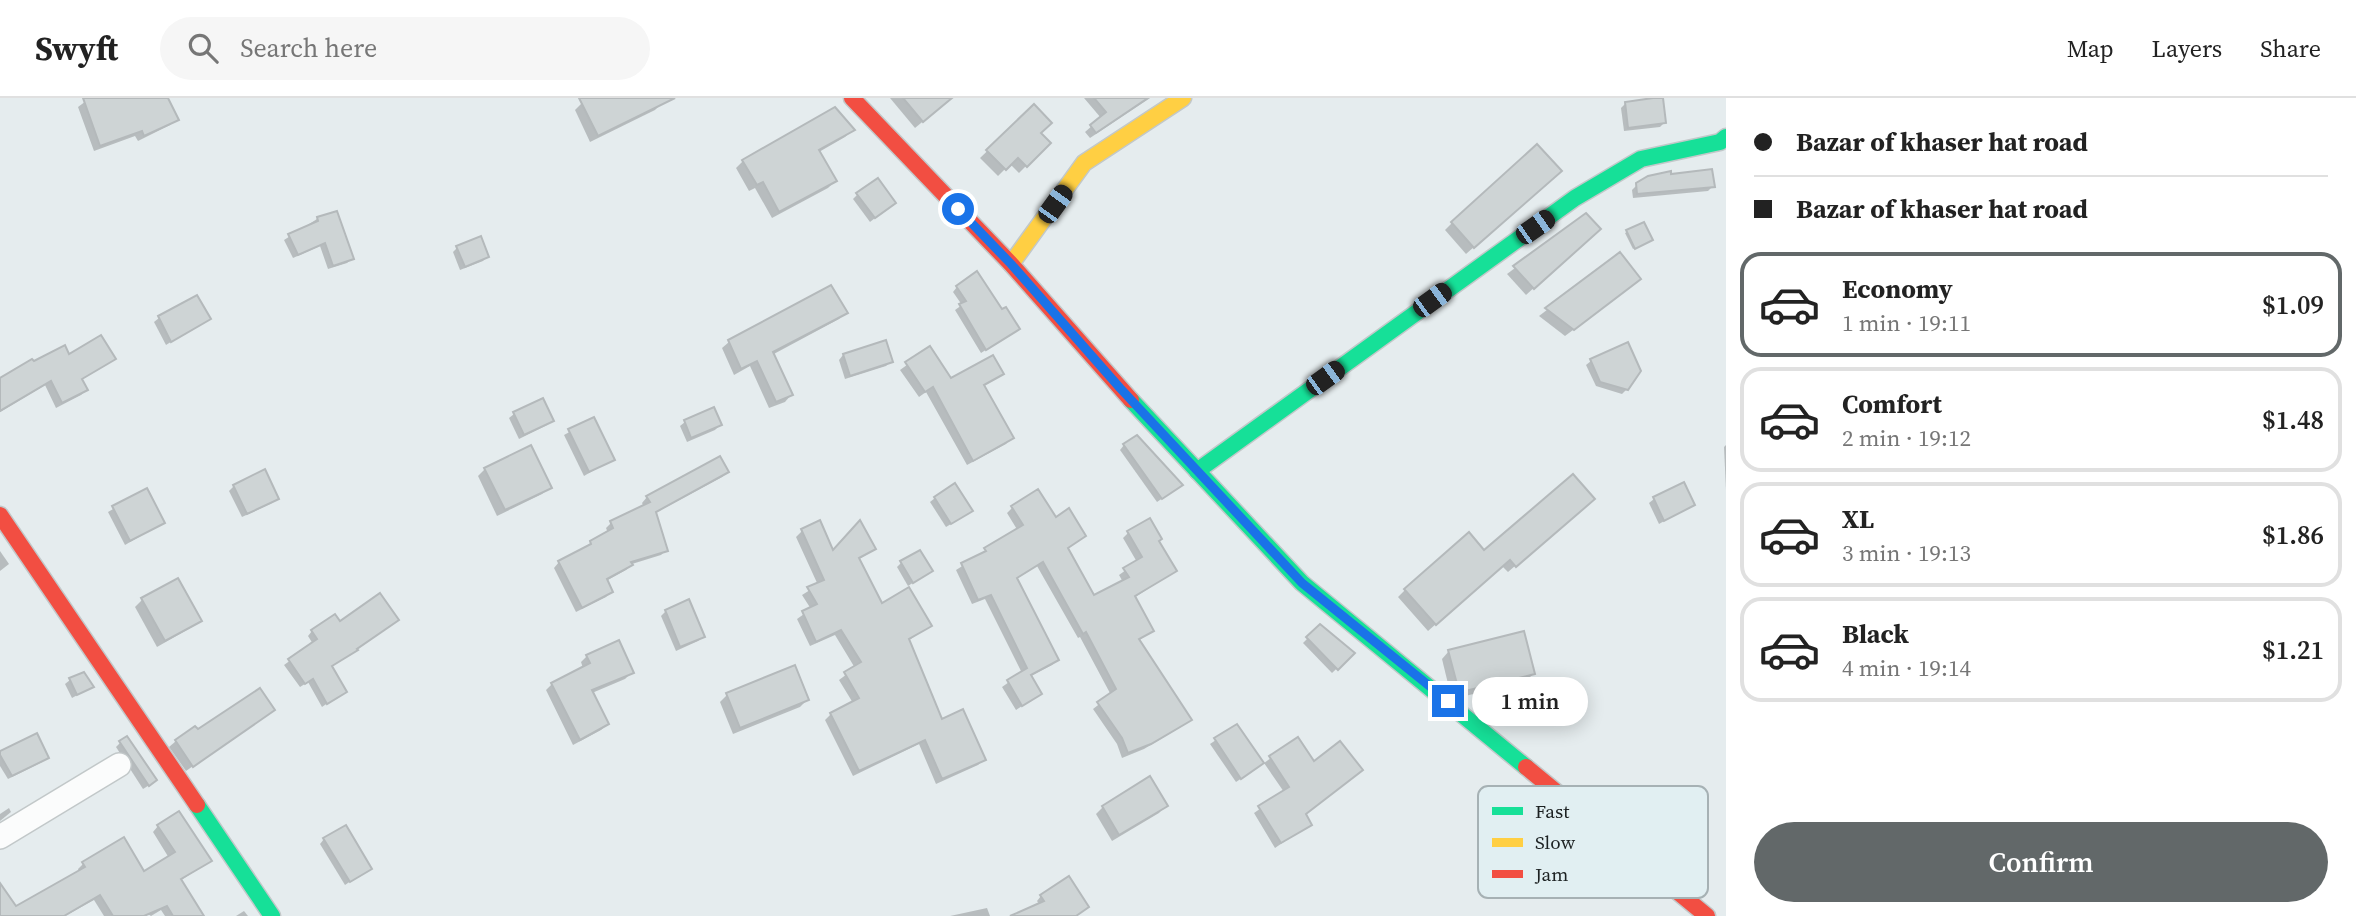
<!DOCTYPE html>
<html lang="en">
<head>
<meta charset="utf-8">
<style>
	:root { --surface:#fff; --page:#f6f6f6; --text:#222; --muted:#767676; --line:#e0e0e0; --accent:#626869 }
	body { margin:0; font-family:"Source Serif 4",serif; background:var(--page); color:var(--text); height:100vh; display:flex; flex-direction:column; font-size:26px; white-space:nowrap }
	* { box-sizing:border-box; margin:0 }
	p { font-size:23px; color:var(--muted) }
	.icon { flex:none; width:38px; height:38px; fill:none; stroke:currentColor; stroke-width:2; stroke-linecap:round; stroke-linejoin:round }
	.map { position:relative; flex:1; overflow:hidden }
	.panel { display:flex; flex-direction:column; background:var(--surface); width:630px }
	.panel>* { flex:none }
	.banner { display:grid; align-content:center; height:154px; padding:0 28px; background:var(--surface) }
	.end { position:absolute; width:32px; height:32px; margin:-16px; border:9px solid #1a73e8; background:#fff; box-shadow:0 0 0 4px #fff }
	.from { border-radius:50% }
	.bubble { position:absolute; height:49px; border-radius:24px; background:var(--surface); box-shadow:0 4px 18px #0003; font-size:23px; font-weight:600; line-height:49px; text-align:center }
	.car { position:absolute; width:21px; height:42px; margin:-21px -10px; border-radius:9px; box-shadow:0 0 5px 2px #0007; background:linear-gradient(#222 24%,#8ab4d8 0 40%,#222 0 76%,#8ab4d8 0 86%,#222 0) }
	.banner b { display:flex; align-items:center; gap:24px; height:66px; font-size:26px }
	.banner b+b { border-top:2px solid var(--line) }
	.banner i { width:18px; height:18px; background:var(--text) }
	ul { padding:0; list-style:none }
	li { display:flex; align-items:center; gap:21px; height:105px; margin:0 14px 10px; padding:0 14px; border:4px solid var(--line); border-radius:21px }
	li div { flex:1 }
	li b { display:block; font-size:26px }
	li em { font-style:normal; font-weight:600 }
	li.active { border-color:var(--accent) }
	li>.icon { width:63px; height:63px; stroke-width:1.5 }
	.primary-button { display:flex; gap:14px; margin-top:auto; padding:14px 28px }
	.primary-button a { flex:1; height:80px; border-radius:42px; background:var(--accent); color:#fff; font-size:28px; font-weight:600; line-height:80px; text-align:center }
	header { display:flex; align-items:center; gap:42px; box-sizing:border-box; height:98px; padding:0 35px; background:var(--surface); border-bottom:2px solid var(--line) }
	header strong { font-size:33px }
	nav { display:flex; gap:38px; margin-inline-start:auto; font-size:24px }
	.search { width:490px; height:63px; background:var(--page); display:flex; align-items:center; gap:18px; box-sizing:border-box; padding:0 24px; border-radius:38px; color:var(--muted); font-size:26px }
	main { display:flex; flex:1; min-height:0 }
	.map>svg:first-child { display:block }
</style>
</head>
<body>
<header>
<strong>Swyft</strong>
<div class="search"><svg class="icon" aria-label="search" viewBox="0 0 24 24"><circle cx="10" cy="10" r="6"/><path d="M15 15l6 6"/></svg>Search here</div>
<nav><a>Map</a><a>Layers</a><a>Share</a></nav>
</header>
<main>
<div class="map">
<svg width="1726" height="818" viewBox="0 0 1726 818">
	<rect width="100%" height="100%" fill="#e5ecee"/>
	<g fill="#0003">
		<polygon points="90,0 166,0 176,21 170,27 138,43 135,38 94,53 78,9"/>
		<polygon points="592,0 659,0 662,5 655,12 590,44 575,12 582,5"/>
		<polygon points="890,0 951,0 915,30"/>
		<polygon points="1084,0 1150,0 1090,40 1085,34 1101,20"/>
		<polygon points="1626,5 1665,24 1660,29 1624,33 1621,10"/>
		<polygon points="1034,8 1039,35 1049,45 1019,75 1010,66 998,78 980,60"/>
		<polygon points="852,32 845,39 819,54 835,83 828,90 772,120 755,90 749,93 736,70 743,63"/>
		<polygon points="1552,80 1466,156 1445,132 1452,125"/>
		<polygon points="1637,87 1713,88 1708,93 1633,100 1632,92"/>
		<polygon points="857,97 889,109 870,124 853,101"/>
		<polygon points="336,115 352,160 347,165 328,171 320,148 293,160 284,142 317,121"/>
		<polygon points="1586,117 1591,138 1526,197 1507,176"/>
		<polygon points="1627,134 1649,144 1633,151 1625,135"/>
		<polygon points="457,150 487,158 483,163 460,172 453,154"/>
		<polygon points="1619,157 1632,188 1565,238 1539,218"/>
		<polygon points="957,189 1002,213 1018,231 981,255 955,212 962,207 953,194"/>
		<polygon points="845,214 839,221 772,257 791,297 785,304 769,310 750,268 734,277 722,250 729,244"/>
		<polygon points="159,220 209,220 166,247 154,224"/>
		<polygon points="1627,247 1627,291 1622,296 1596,288 1586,267 1591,263"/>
		<polygon points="929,251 950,282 1001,276 982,289 1011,340 1006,346 967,367 926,294 919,299 900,272"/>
		<polygon points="843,257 891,263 886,268 845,281 839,262"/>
		<polygon points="114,261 81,282 86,292 81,297 56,310 45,287 0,314 0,282"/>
		<polygon points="713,311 720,327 715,332 687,344 680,328 685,324"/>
		<polygon points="514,316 552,323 547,327 519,341 509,320"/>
		<polygon points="593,321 613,361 584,378 564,337"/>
		<polygon points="1124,347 1176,391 1157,404 1120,352"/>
		<polygon points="1726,347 1726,392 1724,349"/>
		<polygon points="485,371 550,389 542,396 497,418 478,378"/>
		<polygon points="727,374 722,379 655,415 666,452 661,457 632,466 626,472 606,483 611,493 606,499 576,514 554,470 559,464 608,435 606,430 611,425 644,409 642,405 647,399"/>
		<polygon points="234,388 277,400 272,405 242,419 229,393"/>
		<polygon points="146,392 163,425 125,447 108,414"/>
		<polygon points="935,400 966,417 946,429 930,404"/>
		<polygon points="1654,401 1693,407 1659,426 1649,405"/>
		<polygon points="1585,408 1508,474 1502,468 1428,533 1398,499 1405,492"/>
		<polygon points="1012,410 1056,421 1084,437 1066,451 1094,499 1123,484 1119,477 1137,464 1123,440 1128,435 1157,444 1175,473 1134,500 1152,533 1138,543 1189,622 1184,627 1144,651 1122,660 1117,646 1093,611 1111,597 1080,539 1078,540 1037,468 1016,481 1057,562 1052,567 1030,578 1040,596 1016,612 1002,589 1022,575 985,501 972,506 956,472 1018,433 1007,415"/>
		<polygon points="802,433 833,455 874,451 858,462 881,507 929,528 908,543 941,623 984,661 978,667 936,686 919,646 853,678 825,622 831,616 853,605 839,582 855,570 835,537 810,548 797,521 811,511 802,497 818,487 796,439"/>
		<polygon points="0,453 9,466 0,473"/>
		<polygon points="901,465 931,473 908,488 897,469"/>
		<polygon points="142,502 200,522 192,529 157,549 135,509"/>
		<polygon points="666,513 703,539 698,543 676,553 661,518"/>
		<polygon points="1320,528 1353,555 1332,575 1303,545"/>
		<polygon points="312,533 356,552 330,569 345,593 322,609 308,584 300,589 284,567 313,546 308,538"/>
		<polygon points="1449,553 1533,576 1526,583 1457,600 1450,594 1442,561"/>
		<polygon points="587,558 632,574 625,581 592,595 607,626 601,632 573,647 546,592 552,586 583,570 581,564"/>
		<polygon points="70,582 92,589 72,600 65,586"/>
		<polygon points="727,597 807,602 800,609 733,636 720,604"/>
		<polygon points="273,612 186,673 169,649 176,643"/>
		<polygon points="1237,628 1257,670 1236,684 1210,646"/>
		<polygon points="1298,641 1304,717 1310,726 1275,750 1254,715 1284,694 1264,665"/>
		<polygon points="121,644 151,686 143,691 116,649"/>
		<polygon points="0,655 47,659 42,664 8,681 0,668"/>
		<polygon points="1166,707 1159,715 1112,743 1096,716 1103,709"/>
		<polygon points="9,710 11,714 0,723 0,716"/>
		<polygon points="158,728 210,763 180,783 202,818 165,818 161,812 151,818 148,816 145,818 104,818 94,802 65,818 0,818 0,788 16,811 79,774 78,771 83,766 144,775 169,760 153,734"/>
		<polygon points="324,741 370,770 345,787 320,746"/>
		<polygon points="1041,798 1087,809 1076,818 1014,818 1040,807 1037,803"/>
		<polygon points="987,810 990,818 950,818"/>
		<polygon points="244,813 248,818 236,818"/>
	</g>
	<g fill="#ced4d5" stroke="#b4b9bb" stroke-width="2">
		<polygon points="83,0 168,0 179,22 144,38 142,33 100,48"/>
		<polygon points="579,0 675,0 598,38"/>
		<polygon points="903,0 952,0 923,24"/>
		<polygon points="1094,0 1148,0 1096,35 1090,27 1106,14"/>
		<polygon points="1653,0 1663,0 1666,25 1628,30 1625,4"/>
		<polygon points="1034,6 1052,25 1041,35 1051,45 1027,69 1018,60 1006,72 986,52"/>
		<polygon points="835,9 855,32 819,52 837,83 779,114 763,84 757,87 742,62"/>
		<polygon points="1537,46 1562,73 1474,150 1451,124"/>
		<polygon points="1712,71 1715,89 1637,96 1636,85 1648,78 1671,73 1671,76"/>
		<polygon points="878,80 896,105 875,120 856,95"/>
		<polygon points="337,113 354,161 333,168 325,145 298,157 288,136 318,123 317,119"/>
		<polygon points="1586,115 1601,131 1534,191 1513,168"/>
		<polygon points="1644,124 1653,142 1635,151 1626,132"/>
		<polygon points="481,138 489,159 465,169 456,148"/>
		<polygon points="1620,154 1641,181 1574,232 1545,210"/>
		<polygon points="977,173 1002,211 1006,209 1020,231 986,252 959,206 966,203 956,188"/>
		<polygon points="831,187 848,215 773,254 793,297 776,304 757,263 741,271 728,242"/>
		<polygon points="197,197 211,221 171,244 158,218"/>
		<polygon points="101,237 116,261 82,281 88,292 62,305 51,283 0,313 0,280 32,261 34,263 65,247 69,256"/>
		<polygon points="886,242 893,264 850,278 843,256"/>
		<polygon points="1628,244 1641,273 1628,292 1600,284 1590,261"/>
		<polygon points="930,248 951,280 993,257 1004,276 984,287 1014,340 973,363 933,289 925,294 905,264"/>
		<polygon points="543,300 554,323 524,337 513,314"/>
		<polygon points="714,309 722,327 691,340 684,322"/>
		<polygon points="594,319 615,362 589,374 568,331"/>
		<polygon points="1137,337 1183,387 1162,401 1123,346"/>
		<polygon points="531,347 552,390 505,412 484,370"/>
		<polygon points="720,358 729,374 656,414 668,453 631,464 633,467 607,481 613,494 582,510 558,463 591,446 590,443 613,430 610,423 650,404 646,398"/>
		<polygon points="265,371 279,401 247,416 233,387"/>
		<polygon points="1573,376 1595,401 1516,469 1510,462 1436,527 1404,491 1469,434 1484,452"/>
		<polygon points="1684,384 1695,407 1664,423 1653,399"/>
		<polygon points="955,385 973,413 951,426 934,399"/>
		<polygon points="147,390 165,425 130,443 112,408"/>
		<polygon points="1038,391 1056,419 1069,410 1086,438 1068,450 1094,497 1129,479 1123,470 1142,459 1127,433 1150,420 1162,441 1159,443 1177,473 1135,498 1154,533 1139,541 1192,622 1151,646 1128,655 1122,640 1097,604 1116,591 1086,534 1083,536 1043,464 1017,480 1059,562 1031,577 1042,596 1022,608 1007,582 1027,570 991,497 978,502 961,465 986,453 984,450 1023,427 1011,408"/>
		<polygon points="820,422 833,452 860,422 876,451 859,460 882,505 909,489 932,528 909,541 942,621 963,611 986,662 942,681 925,642 859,673 830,615 859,600 844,574 861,564 841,532 816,544 802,513 817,506 807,489 824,482 801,431"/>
		<polygon points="920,452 933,473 913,485 900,463"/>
		<polygon points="178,480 202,523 165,543 141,500"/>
		<polygon points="380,495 399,522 357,551 358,552 332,568 347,594 327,606 313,581 305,586 288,561 317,541 311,532 335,516 340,523"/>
		<polygon points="689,501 705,539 680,549 665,512"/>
		<polygon points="1320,526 1355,555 1338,572 1306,539"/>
		<polygon points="1524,533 1535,576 1465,593 1457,586 1448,552"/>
		<polygon points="619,542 634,575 592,592 609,626 580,642 551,585 590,565 586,557"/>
		<polygon points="795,567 809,602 740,630 726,595"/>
		<polygon points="84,574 94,589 77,597 69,580"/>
		<polygon points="260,590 275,612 193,669 175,642 195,628 198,631"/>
		<polygon points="1237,626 1264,665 1241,681 1214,640"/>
		<polygon points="37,635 49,660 12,678 0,657 0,653"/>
		<polygon points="127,638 157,682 149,688 119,643"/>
		<polygon points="1298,639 1314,663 1340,643 1363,672 1306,716 1312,727 1281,745 1258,708 1289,689 1269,658"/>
		<polygon points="1150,678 1168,708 1119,737 1102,708"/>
		<polygon points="179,713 212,763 181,781 204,818 173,818 167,808 144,818 113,818 100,797 64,818 0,818 0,785 16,808 85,769 82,764 124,739 144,773 175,754 157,727"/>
		<polygon points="346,727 372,771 350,784 323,740"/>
		<polygon points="1069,778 1089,809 1076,818 1010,818 1044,803 1040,797"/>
	</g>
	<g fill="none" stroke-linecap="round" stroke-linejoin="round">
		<g stroke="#c2c8c9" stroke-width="26">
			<polyline id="street" points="0,739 119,667"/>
		</g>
		<g stroke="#c2c8c9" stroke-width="19">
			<g id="fast">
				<polyline points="1131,302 1302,485 1526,669"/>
				<polyline points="1197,373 1575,100 1641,61 1720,44 1726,39"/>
				<polyline points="197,707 272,818"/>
			</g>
		</g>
		<g stroke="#c2c8c9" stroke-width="19">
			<polyline id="slow" points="1011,166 1084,65 1183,0"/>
		</g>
		<g stroke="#c2c8c9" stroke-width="19">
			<g id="jam">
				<polyline points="852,0 1011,166 1131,302"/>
				<polyline points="0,417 197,707"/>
				<polyline points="1526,669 1707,818"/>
			</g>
		</g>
		<use href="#street" stroke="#fbfcfc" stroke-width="23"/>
		<use href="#fast" stroke="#16e098" stroke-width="16"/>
		<use href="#slow" stroke="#ffcf43" stroke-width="16"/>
		<use href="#jam" stroke="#f24e42" stroke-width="16"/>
	</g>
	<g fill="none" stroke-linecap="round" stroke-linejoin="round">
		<polyline stroke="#1a73e8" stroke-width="9" points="958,111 1011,166 1120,290 1302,485 1448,603"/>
	</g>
	<rect x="1478" y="688" width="230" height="112" rx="10" fill="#e1eff2" stroke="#a6b1b4" stroke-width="2"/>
	<rect x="1492" y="709" width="31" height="8" fill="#16e098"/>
	<rect x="1492" y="740" width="31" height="9" fill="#ffcf43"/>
	<rect x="1492" y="772" width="31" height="8" fill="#f24e42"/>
	<g font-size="19" fill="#1c2122">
		<text x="1535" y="720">Fast</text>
		<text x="1535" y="751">Slow</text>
		<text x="1535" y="783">Jam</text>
	</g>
</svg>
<i class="end from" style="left:958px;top:111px"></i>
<i class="end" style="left:1448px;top:603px"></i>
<div class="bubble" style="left:1472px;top:579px;width:116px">1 min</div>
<i class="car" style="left:1055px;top:106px;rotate:36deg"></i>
<i class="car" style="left:1535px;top:129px;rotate:55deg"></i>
<i class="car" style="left:1432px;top:202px;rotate:54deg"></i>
<i class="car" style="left:1325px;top:280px;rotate:54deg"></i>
</div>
<section class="panel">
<div class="banner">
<b><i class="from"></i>Bazar of khaser hat road</b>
<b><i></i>Bazar of khaser hat road</b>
</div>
<ul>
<li class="active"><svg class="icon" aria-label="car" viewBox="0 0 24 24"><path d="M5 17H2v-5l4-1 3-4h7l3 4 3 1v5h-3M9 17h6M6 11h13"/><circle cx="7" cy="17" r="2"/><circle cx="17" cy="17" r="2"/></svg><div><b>Economy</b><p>1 min · 19:11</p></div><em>$1.09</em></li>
<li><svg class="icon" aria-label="car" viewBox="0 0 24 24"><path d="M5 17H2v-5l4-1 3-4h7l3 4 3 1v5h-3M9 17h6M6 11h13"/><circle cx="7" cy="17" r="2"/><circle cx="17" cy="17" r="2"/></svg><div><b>Comfort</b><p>2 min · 19:12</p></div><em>$1.48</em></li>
<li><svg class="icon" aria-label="car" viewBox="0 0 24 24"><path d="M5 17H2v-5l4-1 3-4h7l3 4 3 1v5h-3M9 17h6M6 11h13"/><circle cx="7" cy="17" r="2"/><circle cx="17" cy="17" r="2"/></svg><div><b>XL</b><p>3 min · 19:13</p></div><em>$1.86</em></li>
<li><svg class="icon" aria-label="car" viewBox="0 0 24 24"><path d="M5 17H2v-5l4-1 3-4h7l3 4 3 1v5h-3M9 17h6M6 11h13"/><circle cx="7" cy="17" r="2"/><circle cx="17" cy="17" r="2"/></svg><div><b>Black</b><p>4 min · 19:14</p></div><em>$1.21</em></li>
</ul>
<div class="primary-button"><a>Confirm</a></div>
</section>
</main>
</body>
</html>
